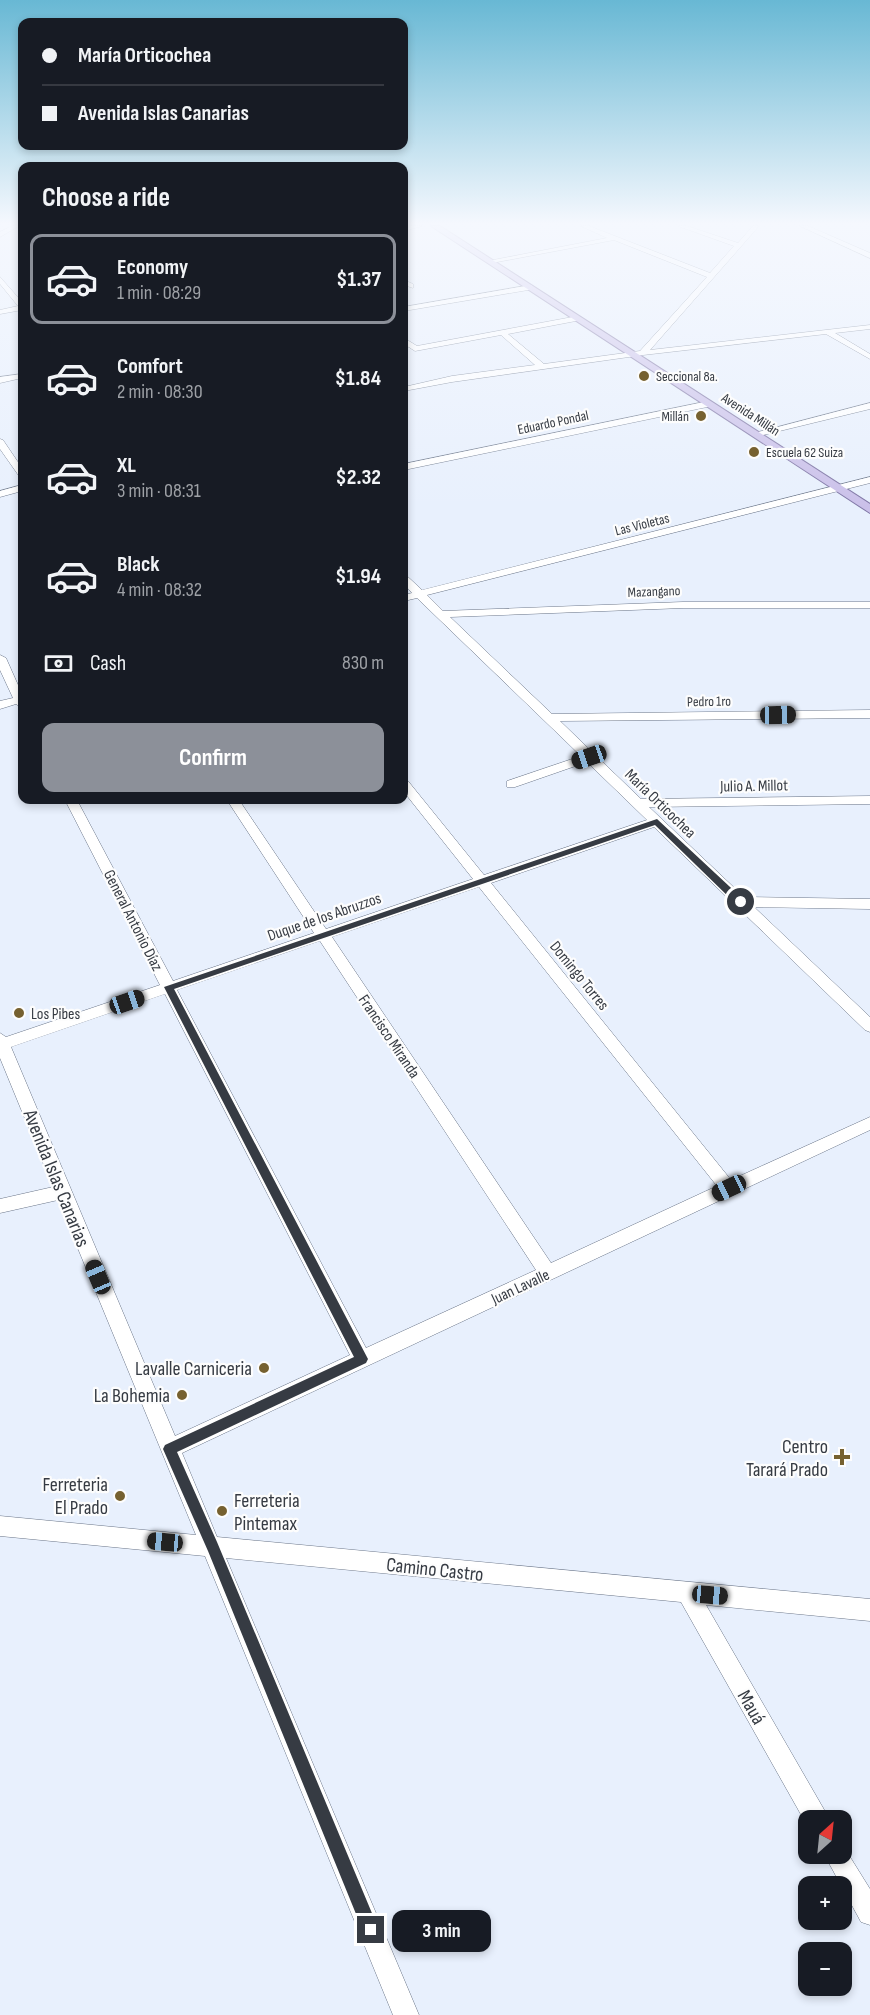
<!DOCTYPE html>
<html lang="en">
<head>
<meta charset="utf-8">
<style>
	:root { --surface:#171b24; --page:#20242c; --text:#f1f3f6; --muted:#9ea1a6; --line:#363941; --accent:#8c9099 }
	body { margin:0; font-family:"Sofia Sans Condensed",sans-serif; background:var(--page); color:var(--text); height:100vh; display:flex; flex-direction:column; font-size:22px; white-space:nowrap }
	* { box-sizing:border-box; margin:0 }
	p { font-size:20px; color:var(--muted) }
	.icon { flex:none; width:33px; height:33px; fill:none; stroke:currentColor; stroke-width:2; stroke-linecap:round; stroke-linejoin:round }
	.map { position:relative; flex:1; overflow:hidden }
	.drawer { position:absolute; left:18px; top:162px; width:390px; height:642px; display:flex; flex-direction:column; background:var(--surface); border-radius:12px; box-shadow:0 3px 9px #0003 }
	.drawer>* { flex:none }
	.top-card { position:absolute; left:18px; top:18px; width:390px; height:132px; border-radius:12px; box-shadow:0 3px 9px #0003; display:grid; align-content:center; height:132px; padding:0 24px; background:var(--surface) }
	.needle { width:39px; rotate:27deg }
	.buttons { position:absolute; left:798px; top:1810px; display:grid; gap:12px }
	.buttons a { display:grid; place-items:center; width:54px; height:54px; border-radius:12px; background:var(--surface); box-shadow:0 3px 9px #0003; font-size:30px }
	.end { position:absolute; width:27px; height:27px; margin:-14px; border:8px solid #363b43; background:#fff; box-shadow:0 0 0 3px #fff }
	.from { border-radius:50% }
	.bubble { position:absolute; height:42px; border-radius:12px; background:var(--surface); box-shadow:0 3px 9px #0003; font-size:20px; font-weight:700; line-height:42px; text-align:center }
	.car { position:absolute; width:18px; height:36px; margin:-18px -9px; border-radius:8px; box-shadow:0 0 4px 2px #0007; background:linear-gradient(#222 24%,#8ab4d8 0 40%,#222 0 76%,#8ab4d8 0 86%,#222 0) }
	.top-card b { display:flex; align-items:center; gap:21px; height:57px; font-size:22px }
	.top-card b+b { border-top:2px solid var(--line) }
	.top-card i { width:15px; height:15px; background:var(--text) }
	ul { padding:0; list-style:none }
	li { display:flex; align-items:center; gap:18px; height:90px; margin:0 12px 9px; padding:0 12px; border:3px solid transparent; border-radius:12px }
	li div { flex:1 }
	li b { display:block; font-size:22px }
	li em { font-style:normal; font-weight:700 }
	li.current { border-color:var(--accent) }
	li>.icon { width:54px; height:54px; stroke-width:1.5 }
	h2 { padding:0 24px; font-size:27px; line-height:72px }
	.pay { display:flex; align-items:center; gap:15px; height:66px; padding:0 24px; font-size:22px }
	.pay p { margin-inline-start:auto }
	.cta { display:flex; gap:12px; margin-top:auto; padding:12px 24px }
	.cta a { flex:1; height:69px; border-radius:12px; background:var(--accent); color:#fff; font-size:24px; font-weight:700; line-height:69px; text-align:center }
	.map>svg:first-child { display:block }
</style>
</head>
<body>
<div class="map">
<svg width="870" height="2015" viewBox="0 0 870 2015">
	<rect width="100%" height="100%" fill="#e8f0fd"/>
	<g fill="none" stroke-linecap="round" stroke-linejoin="round">
		<g stroke="#6a7588" stroke-width="1">
			<g id="minor">
				<polygon points="12,226 19,226 0,237 0,232"/>
				<polygon points="410,226 422,226 404,231 404,227"/>
				<polygon points="581,226 589,226 710,273 734,246 678,226 687,226 738,243 753,226 759,226 650,350 870,325 870,329 835,333 870,354 870,359 826,334 643,355 452,382 404,391 404,387 452,376 535,365 501,335 415,351 404,344 404,338 417,346 578,316 581,320 508,334 544,364 640,351 707,277 614,240 492,263 488,261 607,238"/>
				<polygon points="800,226 808,226 870,253 870,258"/>
				<polygon points="0,277 22,302 22,310 0,314 0,310 18,306 0,284"/>
				<polygon points="404,280 413,284 413,288 404,285"/>
				<polygon points="531,285 534,289 404,311 404,307"/>
				<polygon points="22,374 22,378 0,383 0,377"/>
				<polygon points="709,401 713,404 712,406 404,470 404,464"/>
				<polygon points="870,403 870,409 755,437 751,434"/>
				<polygon points="0,439 3,440 22,468 22,477 19,476 0,449"/>
				<path d="M 870,477 L 870,483 L 427,595 L 443,611 L 683,602 L 870,602 L 870,608 L 683,608 L 450,617 L 552,714 L 870,710 L 870,718 L 560,721 L 641,799 L 870,796 L 870,804 L 649,807 L 744,897 L 870,899 L 870,909 L 754,907 L 870,1017 L 870,1032 L 865,1030 L 654,827 L 491,883 L 731,1180 L 870,1117 L 870,1130 L 182,1453 L 217,1537 L 870,1599 L 870,1621 L 706,1605 L 826,1813 L 830,1821 L 808,1821 L 808,1827 L 681,1602 L 226,1558 L 419,2015 L 393,2015 L 205,1556 L 0,1536 L 0,1516 L 196,1535 L 58,1200 L 0,1213 L 0,1199 L 53,1187 L 0,1058 L 0,1033 L 6,1037 L 160,985 L 65,800 L 77,800 L 173,981 L 314,933 L 227,800 L 239,800 L 326,929 L 473,879 L 404,792 L 404,780 L 408,781 L 484,875 L 647,820 L 587,762 L 515,787 L 507,787 L 507,781 L 581,756 L 417,598 L 404,601 L 404,595 L 412,593 L 404,584 L 404,576 L 408,577 L 422,590 ZM 479,887 L 717,1186 L 551,1263 L 332,937 ZM 320,941 L 536,1270 L 366,1348 L 177,990 ZM 165,994 L 350,1355 L 175,1436 L 11,1047 Z"/>
				<polygon points="22,485 22,491 0,497 0,491"/>
				<polygon points="0,655 6,658 22,694 22,708 16,704 0,709 0,701 13,698 0,670"/>
				<polygon points="842,1844 870,1889 870,1925 861,1922 824,1854 842,1854"/>
			</g>
		</g>
		<g stroke="#7f76a5" stroke-width="2">
			<polygon id="major" points="431,226 440,226 870,504 870,513"/>
		</g>
		<use href="#minor" fill="#fff" fill-rule="evenodd"/>
		<use href="#major" fill="#cac0e9" fill-rule="evenodd"/>
	</g>
	<linearGradient id="sky" x2="0" y2="1"><stop stop-color="#68b8d4"/><stop offset="0.44" stop-color="#f5f8fe"/><stop offset="1" stop-color="#f5f8fe" stop-opacity="0"/></linearGradient>
	<rect width="870" height="508" fill="url(#sky)"/>
	<polygon fill="#363b43" points="657,819 744,900 744,905 737,905 655,825 174,989 368,1359 366,1363 177,1452 217,1542 379,1930 377,1936 371,1938 365,1936 208,1551 163,1449 165,1445 354,1357 164,987"/>
	<g fill="#766130" stroke="#fdfdfd" stroke-width="2">
		<circle cx="644" cy="376" r="6"/>
		<circle cx="701" cy="416" r="6"/>
		<circle cx="754" cy="452" r="6"/>
		<circle cx="19" cy="1013" r="6"/>
		<circle cx="264" cy="1368" r="6"/>
		<circle cx="182" cy="1395" r="6"/>
		<path d="M839 1448h6v6h6v6h-6v6h-6v-6h-6v-6h6z"/>
		<circle cx="120" cy="1496" r="6"/>
		<circle cx="222" cy="1511" r="6"/>
	</g>
	<g text-anchor="middle" stroke-width="4.5" stroke-linejoin="round" paint-order="stroke">
		<g font-size="14" fill="#363b43" stroke="#fdfdfd" text-anchor="start">
			<text x="656" y="381">Seccional 8a.</text>
			<text x="689" y="421" text-anchor="end">Millán</text>
			<text x="766" y="457">Escuela 62 Suiza</text>
		</g>
		<g font-size="14" fill="#363b43" stroke="#fdfdfd">
			<text transform="translate(751 414) rotate(33)" y="5">Avenida Millán</text>
			<text transform="translate(553 422) rotate(-12)" y="5">Eduardo Pondal</text>
			<text transform="translate(642 524) rotate(-14)" y="5">Las Violetas</text>
			<text transform="translate(654 591) rotate(-2)" y="5">Mazangano</text>
			<text transform="translate(709 701) rotate(-1)" y="5">Pedro 1ro</text>
		</g>
		<g font-size="16" fill="#363b43" stroke="#fdfdfd">
			<text transform="translate(754 785) rotate(-1)" y="6">Julio A. Millot</text>
			<text transform="translate(661 803) rotate(44)" y="6">María Orticochea</text>
			<text transform="translate(324 916) rotate(-19)" y="6">Duque de los Abruzzos</text>
			<text transform="translate(134 920) rotate(63)" y="6">General Antonio Díaz</text>
			<text transform="translate(580 975) rotate(51)" y="6">Domingo Torres</text>
			<text transform="translate(390 1036) rotate(56)" y="6">Francisco Miranda</text>
			<text transform="translate(520 1286) rotate(-25)" y="6">Juan Lavalle</text>
		</g>
		<g font-size="16" fill="#363b43" stroke="#fdfdfd" text-anchor="start">
			<text x="31" y="1019">Los Pibes</text>
		</g>
		<g font-size="20" fill="#363b43" stroke="#fdfdfd">
			<text transform="translate(57 1178) rotate(68)" y="7">Avenida Islas Canarias</text>
			<text transform="translate(435 1569) rotate(6)" y="7">Camino Castro</text>
			<text transform="translate(752 1707) rotate(60)" y="7">Mauá</text>
		</g>
		<g font-size="20" fill="#363b43" stroke="#fdfdfd" text-anchor="end">
			<text x="252" y="1375">Lavalle Carniceria</text>
			<text x="170" y="1402">La Bohemia</text>
			<text x="828" y="1453">Centro<tspan x="828" dy="23">Tarará Prado</tspan></text>
			<text x="108" y="1491">Ferreteria<tspan x="108" dy="23">El Prado</tspan></text>
			<text x="234" y="1507" text-anchor="start">Ferreteria<tspan x="234" dy="23">Pintemax</tspan></text>
		</g>
	</g>
</svg>
<div class="buttons">
<a><svg class="needle" viewBox="-14 -14 28 28"><path d="M0-13l5 13h-10z" fill="#e53935"/><path d="M0 13l5-13h-10z" fill="#9ea1a6"/></svg></a>
<a>+</a>
<a>−</a>
</div>
<i class="end from" style="left:741px;top:902px"></i>
<i class="end" style="left:371px;top:1930px"></i>
<div class="bubble" style="left:392px;top:1910px;width:99px">3 min</div>
<i class="car" style="left:778px;top:715px;rotate:89deg"></i>
<i class="car" style="left:589px;top:757px;rotate:251deg"></i>
<i class="car" style="left:127px;top:1002px;rotate:71deg"></i>
<i class="car" style="left:729px;top:1188px;rotate:245deg"></i>
<i class="car" style="left:98px;top:1277px;rotate:337deg"></i>
<i class="car" style="left:165px;top:1542px;rotate:275deg"></i>
<i class="car" style="left:710px;top:1595px;rotate:95deg"></i>
<div class="top-card">
<b><i class="from"></i>María Orticochea</b>
<b><i></i>Avenida Islas Canarias</b>
</div>
<section class="drawer">
<h2>Choose a ride</h2>
<ul>
<li class="current"><svg class="icon" aria-label="car" viewBox="0 0 24 24"><path d="M5 17H2v-5l4-1 3-4h7l3 4 3 1v5h-3M9 17h6M6 11h13"/><circle cx="7" cy="17" r="2"/><circle cx="17" cy="17" r="2"/></svg><div><b>Economy</b><p>1 min · 08:29</p></div><em>$1.37</em></li>
<li><svg class="icon" aria-label="car" viewBox="0 0 24 24"><path d="M5 17H2v-5l4-1 3-4h7l3 4 3 1v5h-3M9 17h6M6 11h13"/><circle cx="7" cy="17" r="2"/><circle cx="17" cy="17" r="2"/></svg><div><b>Comfort</b><p>2 min · 08:30</p></div><em>$1.84</em></li>
<li><svg class="icon" aria-label="car" viewBox="0 0 24 24"><path d="M5 17H2v-5l4-1 3-4h7l3 4 3 1v5h-3M9 17h6M6 11h13"/><circle cx="7" cy="17" r="2"/><circle cx="17" cy="17" r="2"/></svg><div><b>XL</b><p>3 min · 08:31</p></div><em>$2.32</em></li>
<li><svg class="icon" aria-label="car" viewBox="0 0 24 24"><path d="M5 17H2v-5l4-1 3-4h7l3 4 3 1v5h-3M9 17h6M6 11h13"/><circle cx="7" cy="17" r="2"/><circle cx="17" cy="17" r="2"/></svg><div><b>Black</b><p>4 min · 08:32</p></div><em>$1.94</em></li>
</ul>
<div class="pay"><svg class="icon" aria-label="cash" viewBox="0 0 24 24"><path d="M3 7h18v10H3z"/><circle cx="12" cy="12" r="2"/></svg>Cash<p>830 m</p></div>
<div class="cta"><a>Confirm</a></div>
</section>
</div>
</body>
</html>
